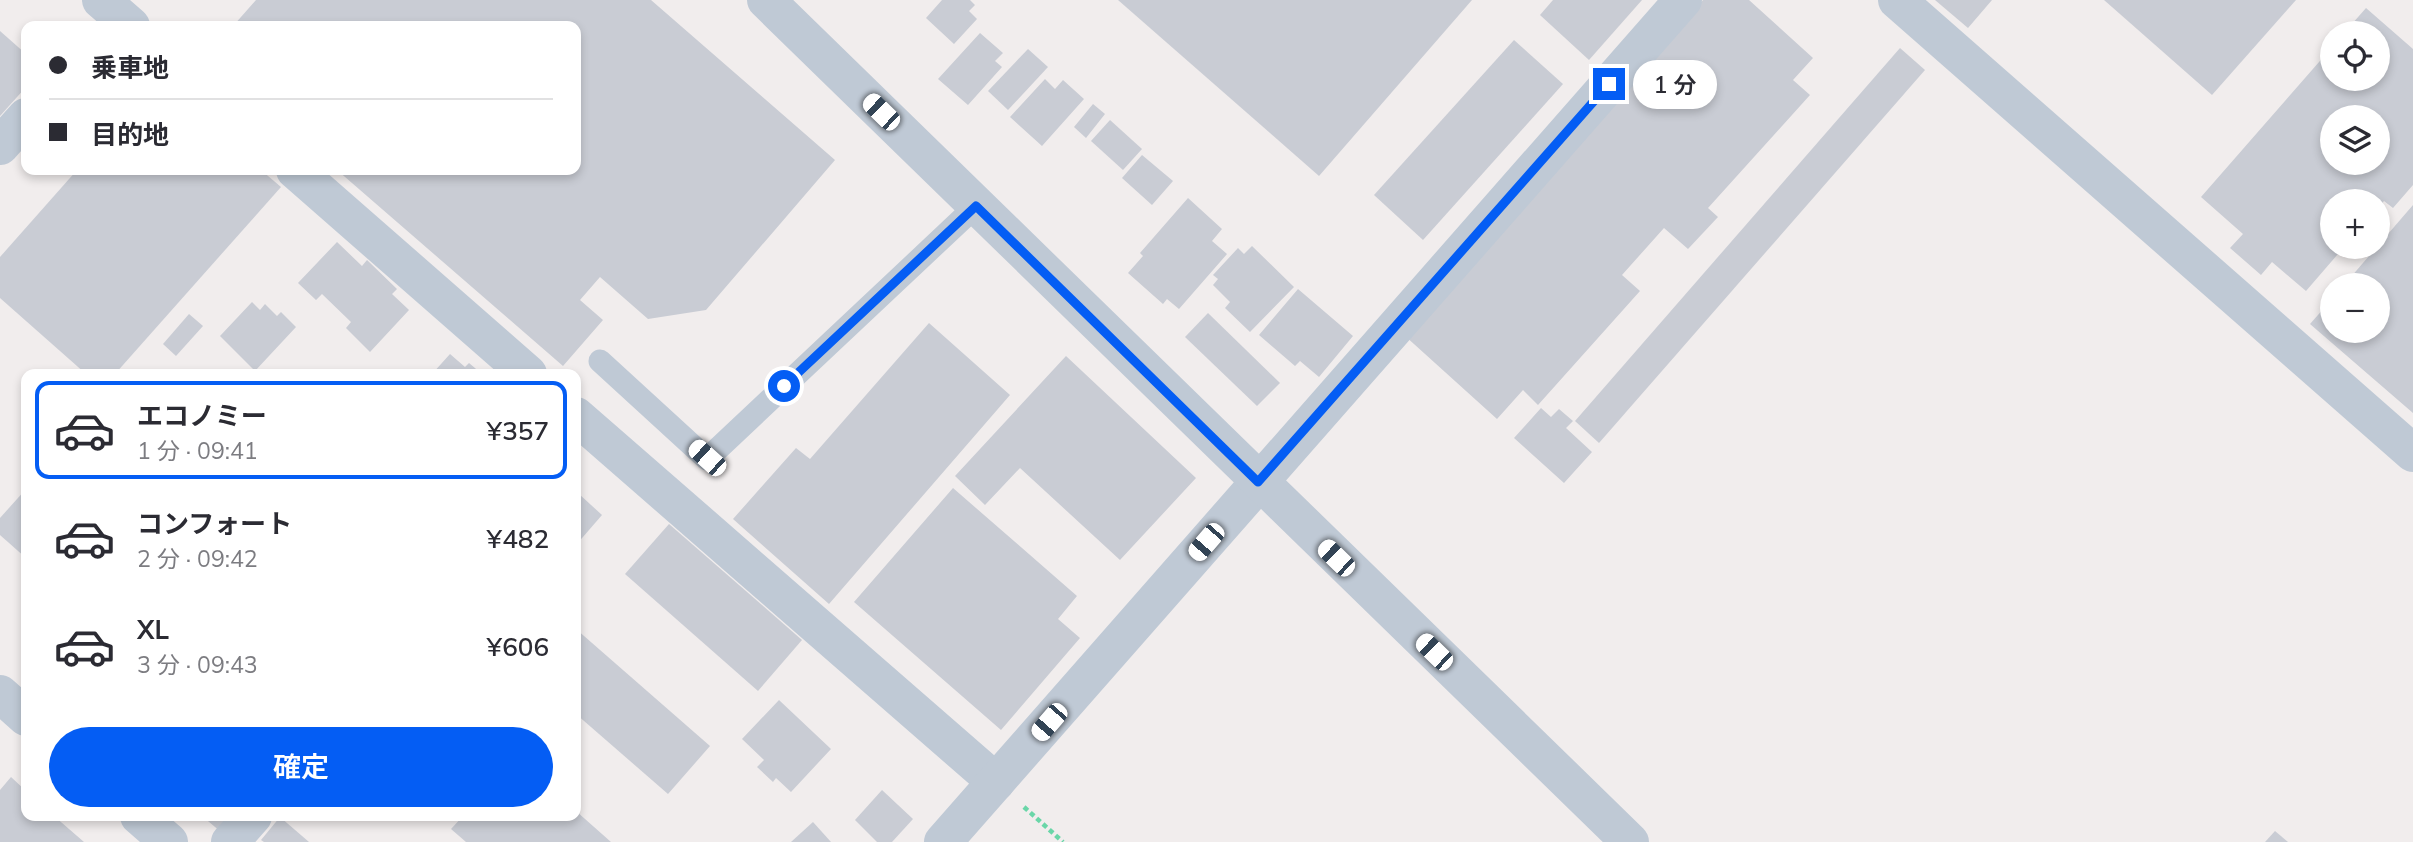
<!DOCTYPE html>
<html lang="ja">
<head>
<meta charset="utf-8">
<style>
	:root { --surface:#fff; --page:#f2f2f3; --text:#2b2b33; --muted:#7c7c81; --line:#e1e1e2; --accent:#045df4 }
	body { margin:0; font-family:Mulish,"Noto Sans JP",sans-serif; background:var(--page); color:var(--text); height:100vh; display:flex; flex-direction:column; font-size:26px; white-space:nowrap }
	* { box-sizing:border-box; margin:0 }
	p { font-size:23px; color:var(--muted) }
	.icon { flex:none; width:38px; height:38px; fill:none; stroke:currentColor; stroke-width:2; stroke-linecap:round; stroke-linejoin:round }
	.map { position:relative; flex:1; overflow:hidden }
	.side { position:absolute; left:21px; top:369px; width:560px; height:452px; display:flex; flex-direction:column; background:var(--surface); border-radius:14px; box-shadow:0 4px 10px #0003 }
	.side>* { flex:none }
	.top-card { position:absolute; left:21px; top:21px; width:560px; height:154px; border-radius:14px; box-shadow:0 4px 10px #0003; display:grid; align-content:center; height:154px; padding:0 28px; background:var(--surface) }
	.controls { position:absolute; left:2320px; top:21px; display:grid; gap:14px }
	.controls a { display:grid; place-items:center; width:70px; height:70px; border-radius:50%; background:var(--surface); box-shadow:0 4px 10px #0003; font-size:35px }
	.end { position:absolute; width:32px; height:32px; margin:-16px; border:9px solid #045df4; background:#fff; box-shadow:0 0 0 4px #fff }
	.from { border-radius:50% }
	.bubble { position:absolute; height:49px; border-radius:24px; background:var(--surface); box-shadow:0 4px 10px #0003; font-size:23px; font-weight:600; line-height:49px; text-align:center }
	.car { position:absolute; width:21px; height:42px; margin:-21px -10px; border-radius:9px; box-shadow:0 0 5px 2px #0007; background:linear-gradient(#fff 24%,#345 0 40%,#fff 0 76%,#345 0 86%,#fff 0) }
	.top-card b { display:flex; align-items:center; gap:24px; height:66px; font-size:26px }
	.top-card b+b { border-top:2px solid var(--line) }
	.top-card i { width:18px; height:18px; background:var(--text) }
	ul { padding:12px 0 0; list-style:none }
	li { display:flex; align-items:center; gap:21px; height:98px; margin:0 14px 10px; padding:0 14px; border:4px solid transparent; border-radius:14px }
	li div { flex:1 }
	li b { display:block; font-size:26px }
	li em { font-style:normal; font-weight:600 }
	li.active { border-color:var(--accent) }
	li>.icon { width:63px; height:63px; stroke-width:1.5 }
	.button { display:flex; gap:14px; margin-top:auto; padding:14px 28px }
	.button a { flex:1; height:80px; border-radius:42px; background:var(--accent); color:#fff; font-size:28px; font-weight:600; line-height:80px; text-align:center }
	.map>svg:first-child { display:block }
</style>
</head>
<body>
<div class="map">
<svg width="2413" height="842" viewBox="0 0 2413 842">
	<rect width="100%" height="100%" fill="#f1eded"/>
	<g fill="#c9ccd4" fill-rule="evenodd">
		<polygon points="256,0 651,0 835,160 706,310 648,319 600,277 580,300 603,320 563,366 337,170 576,170 576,26 233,26"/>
		<polygon points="942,0 970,0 975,5 969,11 977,19 954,44 926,18"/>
		<polygon points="1118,0 1472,0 1319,176"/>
		<polygon points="1553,0 1642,0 1589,60 1540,15"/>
		<polygon points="1703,0 1749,0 1813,58 1793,80 1810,95 1708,208 1718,217 1688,249 1664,228 1622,275 1640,291 1538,405 1523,390 1497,419 1404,335"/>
		<polygon points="1935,0 1992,0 1968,28"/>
		<polygon points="2104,0 2296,0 2212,95"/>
		<path d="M 2366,8 L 2413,49 L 2413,185 L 2393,208 L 2384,201 L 2378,208 L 2378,201 L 2333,201 L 2333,247 L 2344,247 L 2306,291 L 2272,262 L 2261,275 L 2230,248 L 2243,234 L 2201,197 L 2333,46 L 2333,79 L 2378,79 L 2378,33 L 2344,33 ZM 2333,117 L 2378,117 L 2378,163 L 2333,163 Z"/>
		<polygon points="0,31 26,54 26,87 0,116"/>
		<polygon points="980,33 1003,53 995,61 1002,67 968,105 938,79"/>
		<polygon points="1514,40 1563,84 1423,240 1374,195"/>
		<polygon points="1900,48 1925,70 1599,443 1575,421"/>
		<polygon points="1028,49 1048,67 1008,110 988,91"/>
		<polygon points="1045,79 1055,89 1063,80 1084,99 1042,146 1010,117"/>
		<polygon points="1093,104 1105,114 1086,138 1074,127"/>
		<polygon points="1110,120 1142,149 1123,170 1091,141"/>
		<polygon points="1142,155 1173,181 1152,205 1122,178"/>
		<polygon points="77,170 261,170 281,187 115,374 86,374 0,298 0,257"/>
		<polygon points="1188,198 1222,229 1212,241 1227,254 1179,309 1167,299 1163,304 1128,273 1143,256 1140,253"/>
		<polygon points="2413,205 2413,413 2310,324 2333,298 2333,331 2378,331 2378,285 2344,285"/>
		<polygon points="337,242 362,266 367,260 397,289 392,294 409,310 370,352 346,328 351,322 322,294 316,300 298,283"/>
		<polygon points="1252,246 1294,287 1250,332 1225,308 1230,302 1213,285 1218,279 1213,275 1238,248 1244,254"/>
		<polygon points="1298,289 1353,336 1319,377 1300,361 1295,366 1259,335"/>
		<polygon points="252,302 260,310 265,304 277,316 281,312 296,327 255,371 220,336"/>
		<polygon points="1208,313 1280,383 1257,406 1185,337"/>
		<polygon points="189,314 203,326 176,356 163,344"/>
		<polygon points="929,323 1010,395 829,604 733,519 796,448 810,459"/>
		<polygon points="450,354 465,367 469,363 482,374 432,374"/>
		<polygon points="1066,356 1196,478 1120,560 1020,468 985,505 955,476"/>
		<polygon points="1541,408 1551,417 1559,409 1573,421 1566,428 1592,452 1564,483 1514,438"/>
		<polygon points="953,488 1077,596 1058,619 1080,638 1001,730 854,602"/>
		<polygon points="26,489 26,558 0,535 0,518"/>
		<polygon points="579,494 602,515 576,545 576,497"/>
		<polygon points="669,524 802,640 758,691 625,574"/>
		<polygon points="576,629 710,746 668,794 576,714"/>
		<polygon points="779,700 831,749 791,792 776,778 773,782 757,767 764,760 742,739"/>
		<polygon points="11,777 26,791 26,816 54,816 84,842 0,842 0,790"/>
		<polygon points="882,790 913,819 892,842 877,842 855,820"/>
		<polygon points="576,811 611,842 466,842 451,829 463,816 576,816"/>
		<polygon points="202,816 236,816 221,832"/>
		<polygon points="280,817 309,842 264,842 261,840"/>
		<polygon points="813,822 831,842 791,842"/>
		<polygon points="2275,831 2288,842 2265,842"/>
	</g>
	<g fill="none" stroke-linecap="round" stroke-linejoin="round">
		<polyline stroke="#6ad6a8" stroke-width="4.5" stroke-dasharray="5 3.5" stroke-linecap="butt" points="1024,807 1063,842"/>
		<polyline stroke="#bfc9d5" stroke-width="23" points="600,361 707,459 976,206"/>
		<g stroke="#bfc9d5" stroke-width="38">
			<polyline points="101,0 131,26"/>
			<polyline points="0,146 26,117"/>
			<polyline points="295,170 528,374"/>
			<polyline points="576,416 996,782"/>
			<polyline points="0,694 26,717"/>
			<polyline points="139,816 169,842"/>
			<polyline points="230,842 253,816"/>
			<polyline points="943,842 1683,0"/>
		</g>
		<g stroke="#bfc9d5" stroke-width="38">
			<polyline points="766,0 1630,842"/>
			<polyline points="1897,0 2413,453"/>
		</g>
	</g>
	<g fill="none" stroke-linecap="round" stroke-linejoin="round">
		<polyline stroke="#045df4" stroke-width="9" points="784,386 976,206 1258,482 1609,84"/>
	</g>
</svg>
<div class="controls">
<a><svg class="icon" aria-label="locate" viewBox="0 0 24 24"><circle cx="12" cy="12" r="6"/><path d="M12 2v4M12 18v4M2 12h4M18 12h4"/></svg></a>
<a><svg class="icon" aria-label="layers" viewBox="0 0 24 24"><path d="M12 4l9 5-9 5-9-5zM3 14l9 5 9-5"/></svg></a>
<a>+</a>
<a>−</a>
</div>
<i class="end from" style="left:784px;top:386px"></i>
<i class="end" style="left:1609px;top:84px"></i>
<div class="bubble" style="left:1633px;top:60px;width:84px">1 分</div>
<i class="car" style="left:881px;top:112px;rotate:314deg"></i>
<i class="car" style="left:707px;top:458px;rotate:312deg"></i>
<i class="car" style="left:1206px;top:542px;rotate:221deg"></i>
<i class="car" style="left:1336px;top:558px;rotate:314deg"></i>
<i class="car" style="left:1434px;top:652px;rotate:314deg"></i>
<i class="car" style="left:1049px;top:722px;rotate:221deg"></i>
<div class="top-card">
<b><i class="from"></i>乗車地</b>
<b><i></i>目的地</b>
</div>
<section class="side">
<ul>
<li class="active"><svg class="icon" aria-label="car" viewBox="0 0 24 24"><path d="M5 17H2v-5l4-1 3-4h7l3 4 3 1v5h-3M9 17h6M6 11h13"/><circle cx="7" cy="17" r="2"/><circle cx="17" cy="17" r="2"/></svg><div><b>エコノミー</b><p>1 分 · 09:41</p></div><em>¥357</em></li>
<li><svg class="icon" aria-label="car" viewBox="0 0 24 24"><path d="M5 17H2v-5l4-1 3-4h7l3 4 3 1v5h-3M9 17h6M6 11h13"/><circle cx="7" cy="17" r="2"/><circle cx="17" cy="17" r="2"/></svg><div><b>コンフォート</b><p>2 分 · 09:42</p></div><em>¥482</em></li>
<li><svg class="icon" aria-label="car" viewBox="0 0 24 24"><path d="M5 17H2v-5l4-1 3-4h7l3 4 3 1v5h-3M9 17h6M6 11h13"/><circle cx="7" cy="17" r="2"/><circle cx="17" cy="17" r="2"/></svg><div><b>XL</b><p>3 分 · 09:43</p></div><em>¥606</em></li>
</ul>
<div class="button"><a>確定</a></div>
</section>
</div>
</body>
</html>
